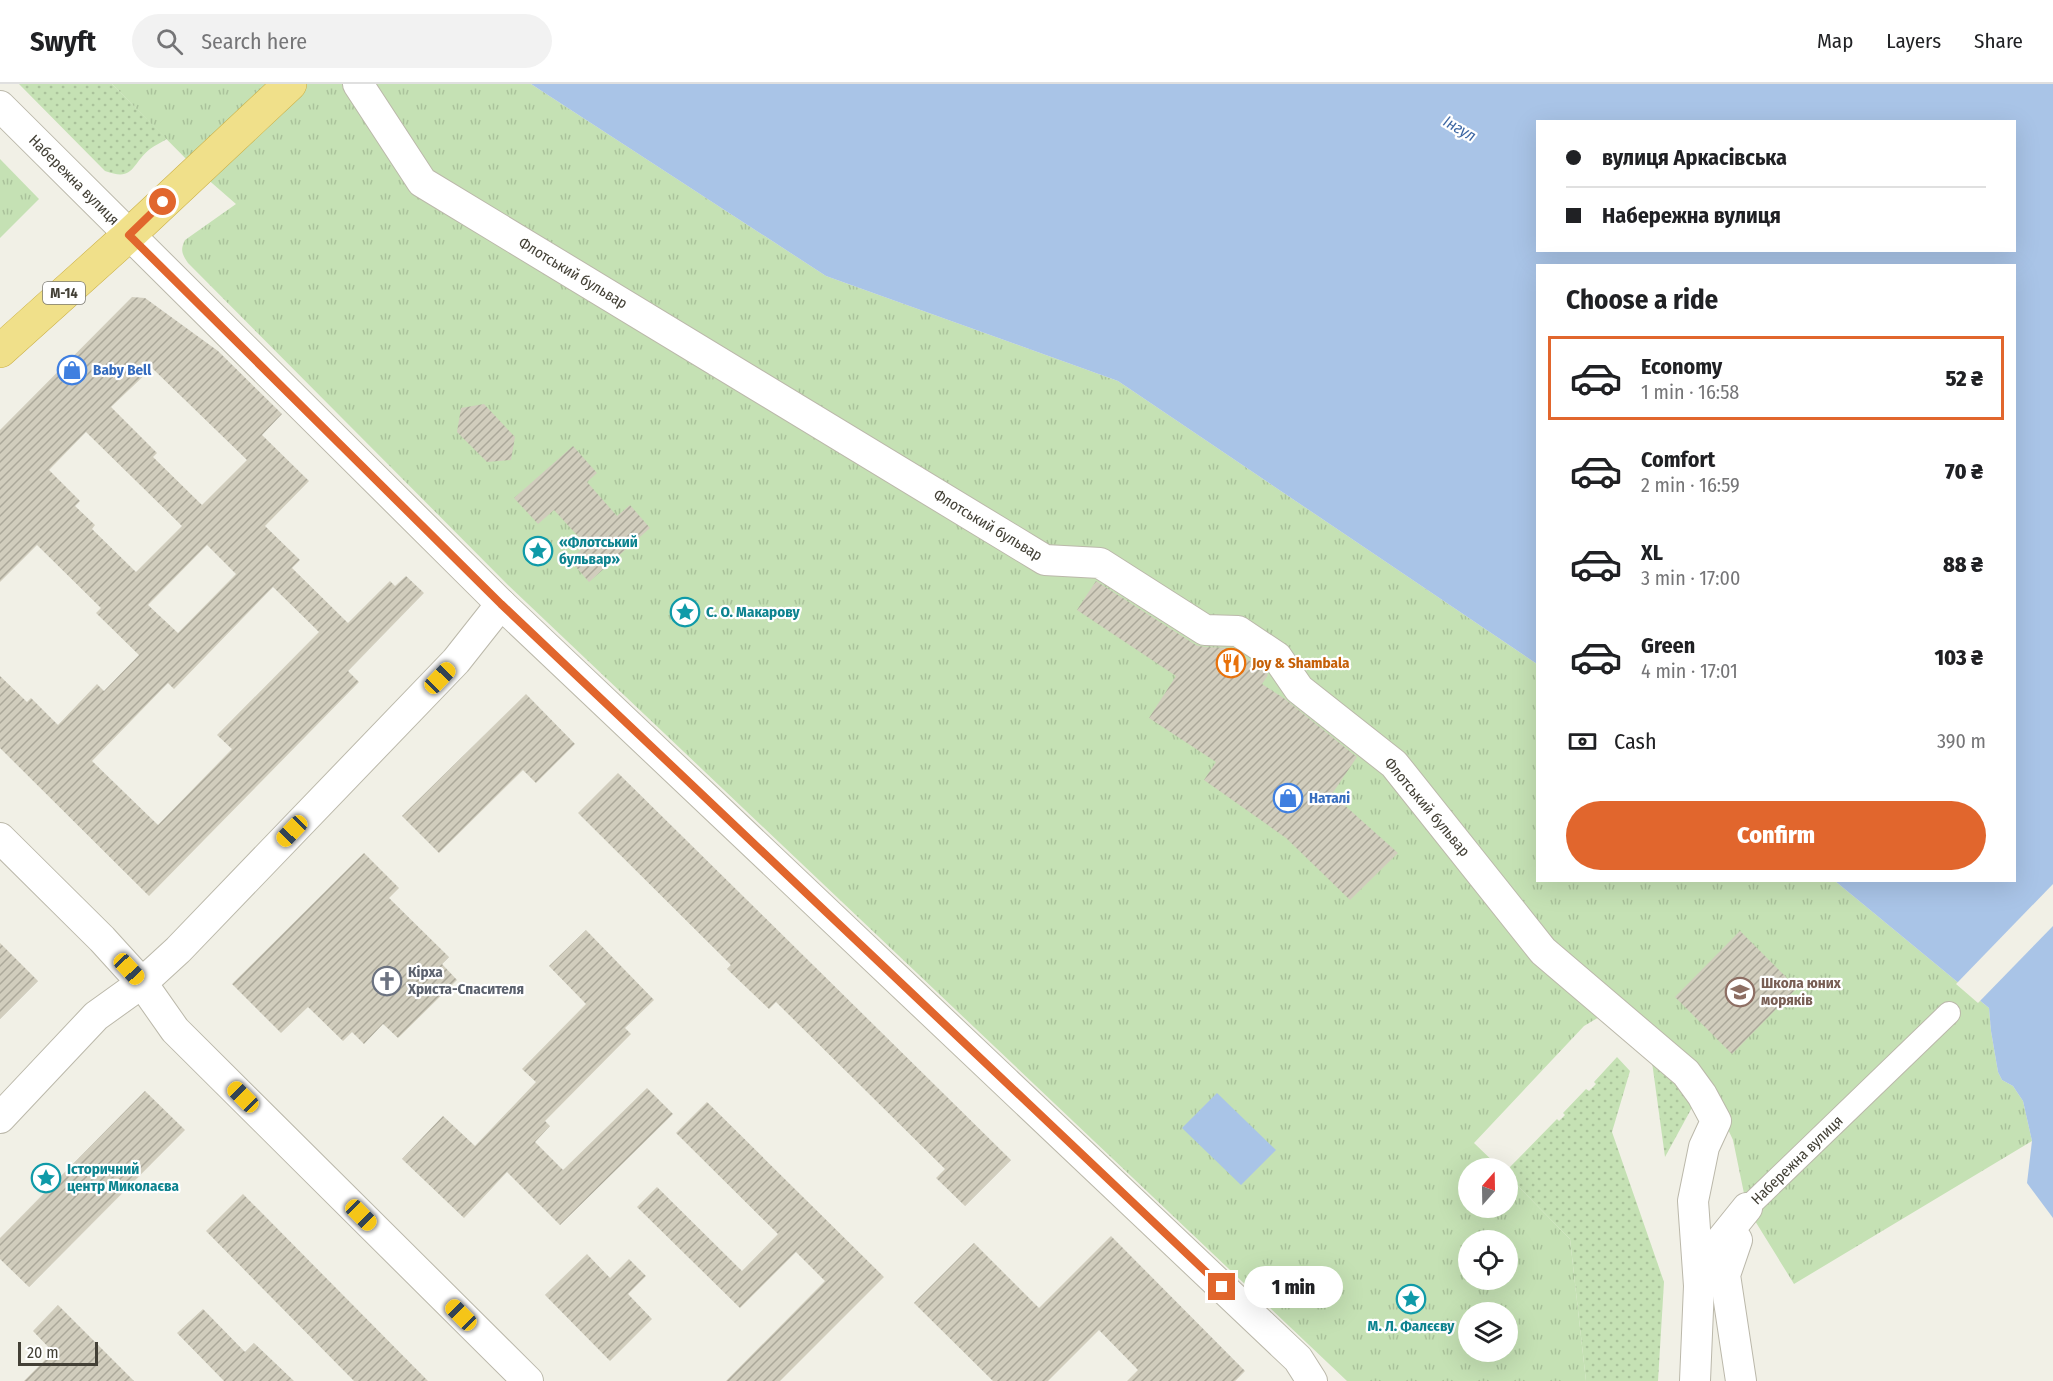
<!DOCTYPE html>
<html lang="en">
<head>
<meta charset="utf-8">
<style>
	:root { --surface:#fff; --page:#f2f2f2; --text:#202124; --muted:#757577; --line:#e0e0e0; --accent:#e1662d }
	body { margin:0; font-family:"Fira Sans Condensed",sans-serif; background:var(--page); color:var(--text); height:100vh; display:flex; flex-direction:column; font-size:22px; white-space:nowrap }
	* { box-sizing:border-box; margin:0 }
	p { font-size:20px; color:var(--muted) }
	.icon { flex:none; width:33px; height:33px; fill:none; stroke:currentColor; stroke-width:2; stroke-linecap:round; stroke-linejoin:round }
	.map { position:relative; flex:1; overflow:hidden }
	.drawer { position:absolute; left:1536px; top:180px; width:480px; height:618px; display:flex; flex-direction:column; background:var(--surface); border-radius:0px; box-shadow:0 6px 24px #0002 }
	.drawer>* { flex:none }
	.banner { position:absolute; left:1536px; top:36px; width:480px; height:132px; border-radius:0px; box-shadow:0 6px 24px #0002; display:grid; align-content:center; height:132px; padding:0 30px; background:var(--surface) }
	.needle { width:39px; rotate:20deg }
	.fabs { position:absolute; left:1458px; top:1074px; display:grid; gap:12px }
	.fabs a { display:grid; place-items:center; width:60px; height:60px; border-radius:50%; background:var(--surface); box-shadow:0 6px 24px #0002; font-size:30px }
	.scale { position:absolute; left:18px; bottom:15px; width:80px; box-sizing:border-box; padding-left:6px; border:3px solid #434036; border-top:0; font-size:16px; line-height:21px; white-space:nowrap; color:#434036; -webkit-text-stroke:4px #fff; paint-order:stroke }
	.end { position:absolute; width:27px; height:27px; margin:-14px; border:8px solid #e1662d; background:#fff; box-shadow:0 0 0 3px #fff }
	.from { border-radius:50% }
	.bubble { position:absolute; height:42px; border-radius:21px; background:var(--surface); box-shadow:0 6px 24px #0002; font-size:20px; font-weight:800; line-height:42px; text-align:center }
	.car { position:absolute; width:18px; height:36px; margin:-18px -9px; border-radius:8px; box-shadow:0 0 4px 2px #0007; background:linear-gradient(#f5c518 24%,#345 0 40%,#f5c518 0 76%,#345 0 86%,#f5c518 0) }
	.banner b { display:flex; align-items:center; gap:21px; height:57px; font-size:22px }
	.banner b+b { border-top:2px solid var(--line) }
	.banner i { width:15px; height:15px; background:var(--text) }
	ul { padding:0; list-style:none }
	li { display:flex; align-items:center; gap:18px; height:84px; margin:0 12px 9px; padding:0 18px; border:3px solid transparent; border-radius:0px }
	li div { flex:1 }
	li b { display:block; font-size:22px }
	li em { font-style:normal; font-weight:800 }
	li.active { border-color:var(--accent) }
	li>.icon { width:54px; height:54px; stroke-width:1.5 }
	h2 { padding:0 30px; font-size:27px; line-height:72px }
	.pay { display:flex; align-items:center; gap:15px; height:66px; padding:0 30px; font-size:22px }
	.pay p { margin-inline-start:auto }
	.action { display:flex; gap:12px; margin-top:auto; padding:12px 30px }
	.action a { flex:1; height:69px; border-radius:36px; background:var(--accent); color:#fff; font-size:24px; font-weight:800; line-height:69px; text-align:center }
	header { display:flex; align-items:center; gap:36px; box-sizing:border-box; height:84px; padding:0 30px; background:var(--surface); border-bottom:2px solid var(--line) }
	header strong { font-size:28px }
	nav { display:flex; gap:33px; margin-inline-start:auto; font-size:21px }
	.search { width:420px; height:54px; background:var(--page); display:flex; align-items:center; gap:15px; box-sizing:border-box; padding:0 21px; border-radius:33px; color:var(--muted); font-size:22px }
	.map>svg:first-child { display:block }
</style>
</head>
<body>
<header>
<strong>Swyft</strong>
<div class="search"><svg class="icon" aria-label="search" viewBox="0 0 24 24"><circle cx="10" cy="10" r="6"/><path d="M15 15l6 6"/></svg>Search here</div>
<nav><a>Map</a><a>Layers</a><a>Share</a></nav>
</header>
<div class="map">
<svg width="2053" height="1297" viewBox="0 0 2053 1297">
	<defs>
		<pattern id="grass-dots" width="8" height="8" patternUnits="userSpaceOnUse" patternTransform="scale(1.5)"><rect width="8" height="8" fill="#c5e1b4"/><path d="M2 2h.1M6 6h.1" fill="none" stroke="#aac29b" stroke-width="1.8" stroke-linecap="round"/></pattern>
		<pattern id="park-tufts" width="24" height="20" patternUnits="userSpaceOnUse" patternTransform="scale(1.5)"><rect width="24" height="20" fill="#c5e1b4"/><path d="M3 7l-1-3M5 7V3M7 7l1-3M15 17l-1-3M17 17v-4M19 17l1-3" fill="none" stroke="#aac29b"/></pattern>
		<pattern id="building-hatch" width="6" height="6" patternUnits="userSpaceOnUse" patternTransform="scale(1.5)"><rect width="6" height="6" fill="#d1cdbd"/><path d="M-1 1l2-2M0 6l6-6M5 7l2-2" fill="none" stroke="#aba89a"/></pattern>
	</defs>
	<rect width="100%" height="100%" fill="#f1f0e6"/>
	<g fill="url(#grass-dots)">
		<path d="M 19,0 L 112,0 L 167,55 C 162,58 155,61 150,65 C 131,80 135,98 105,87 Z"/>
		<polygon points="1617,973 1630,987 1612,1048 1664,1198 1658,1297 1586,1297 1570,1155 1508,1092 1508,1085 1557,1035 1559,1037 1565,1031 1563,1029 1586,1005 1589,1007 1596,1000 1594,998"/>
		<polygon points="1652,978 1695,1018 1665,1073"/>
	</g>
	<g fill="url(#park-tufts)" fill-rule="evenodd">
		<path d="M 112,0 L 531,0 L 826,192 L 1118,297 L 1537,580 L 1538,796 L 1835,797 L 1989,924 L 1991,947 L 1998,988 L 2002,996 L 2013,1002 L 2023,1017 L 2032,1057 L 1794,1200 L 1747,1124 L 1733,1056 L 1706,999 L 1616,923 L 1584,942 L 1474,1059 L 1500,1084 L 1468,1084 L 1468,1124 L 1508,1124 L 1508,1092 L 1570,1155 L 1586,1297 L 1347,1297 L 508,501 L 188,179 C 182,170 180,166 185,156 L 236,120 L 197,86 ZM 1468,1156 L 1508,1156 L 1508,1196 L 1468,1196 ZM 1468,1228 L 1508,1228 L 1508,1268 L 1468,1268 Z"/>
		<polygon points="0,75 39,115 0,154"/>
	</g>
	<g fill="#a9c4e7" fill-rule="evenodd">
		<path d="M 531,0 L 2053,0 L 2053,1134 L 2027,1099 L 2032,1057 L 2023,1017 L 2013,1002 L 2002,996 L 1998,988 L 1991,947 L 1989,924 L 1835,797 L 2014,796 L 2014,182 L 1538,182 L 1537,580 L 1118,297 L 826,192 ZM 1538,38 L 2014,38 L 2014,166 L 1538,166 Z"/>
		<polygon points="1217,1009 1276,1066 1241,1101 1182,1044"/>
	</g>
	<polygon fill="#f1f0e6" points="2053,800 2053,842 1978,919 1956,900"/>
	<g fill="url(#building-hatch)" fill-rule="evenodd">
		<path d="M 132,213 L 145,214 L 218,267 L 282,330 L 262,351 L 309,397 L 265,442 L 300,476 L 292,484 L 348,539 L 390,497 L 395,502 L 406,492 L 424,509 L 348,587 L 359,598 L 149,812 L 0,664 L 0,592 L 27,618 L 31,614 L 58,641 L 97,600 L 104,607 L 139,571 L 96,529 L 101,524 L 37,461 L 0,498 L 0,346 ZM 152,284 L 247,376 L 202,421 L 153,373 L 157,369 L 111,323 ZM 86,348 L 182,442 L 136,488 L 92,445 L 95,441 L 75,422 L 80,417 L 49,386 ZM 207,461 L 236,490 L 178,549 L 148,521 ZM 273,503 L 319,548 L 217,651 L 232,665 L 158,741 L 92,677 L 168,599 L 174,605 Z"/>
		<polygon points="484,320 515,353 511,376 487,378 457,348 461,324"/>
		<polygon points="573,362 597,389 587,398 617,432 630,421 650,444 589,498 570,476 586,461 554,426 538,440 514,414"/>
		<polygon points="1096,497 1196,561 1204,563 1231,564 1266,588 1268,591 1262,600 1285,615 1357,673 1332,710 1398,769 1350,816 1286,754 1204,696 1216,678 1149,634 1176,592 1077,526"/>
		<polygon points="526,610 575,660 536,699 523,686 439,769 402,732"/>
		<polygon points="618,689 1011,1076 965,1122 936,1094 945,1085 776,918 769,925 727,885 731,881 578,729"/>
		<polygon points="364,769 399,804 389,814 449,873 442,880 457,896 398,954 383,940 364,960 352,948 343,957 308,923 281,949 232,900"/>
		<polygon points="586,846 654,916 625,944 631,950 545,1037 550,1042 535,1058 563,1086 647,1004 673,1030 560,1141 507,1088 464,1134 402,1075 443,1032 475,1062 536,998 522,985 586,920 549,882"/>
		<polygon points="1740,847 1797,904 1732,970 1675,913"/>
		<polygon points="0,859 38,897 0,935"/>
		<polygon points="145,1007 185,1046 29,1203 0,1175 0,1154"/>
		<polygon points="707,1018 884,1193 780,1297 726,1297 825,1197 796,1168 740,1224 637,1123 657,1103 742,1187 778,1150 676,1049"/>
		<polygon points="243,1110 428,1297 354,1297 206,1147"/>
		<polygon points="1111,1152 1245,1287 1235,1297 1127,1297 1138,1286 1099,1246 1048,1297 993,1297 914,1219 974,1159 1039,1224"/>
		<polygon points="587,1170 610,1194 629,1175 646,1192 628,1210 652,1235 610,1277 545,1211"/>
		<polygon points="58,1221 134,1297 24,1297 53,1268 33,1247"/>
		<polygon points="203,1225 245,1268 254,1259 294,1297 224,1297 177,1249"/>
	</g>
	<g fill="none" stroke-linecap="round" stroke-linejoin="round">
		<g stroke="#bbb8aa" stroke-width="24">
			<polyline id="pedestrian" points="1747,1124 1949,929"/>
		</g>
		<g stroke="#bbb8aa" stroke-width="32">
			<g id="minor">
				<polyline points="358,0 422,98 1045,476 1100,479 1205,546 1238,547 1277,573 1299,605 1394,680 1543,867 1686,989 1702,1011 1716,1037 1704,1063 1693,1117 1699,1202"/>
				<polyline points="0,22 501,520 1298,1275 1312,1297"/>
				<polyline points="0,754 102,855 142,899 175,946 528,1297"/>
				<polyline points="0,1034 96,932 142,899 178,866 456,577 501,520"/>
				<polyline points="1737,1156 1725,1191 1741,1297"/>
				<polyline points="1695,1297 1699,1202 1722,1155 1747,1124"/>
			</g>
		</g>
		<g stroke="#cbb047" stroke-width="34">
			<polyline id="trunk" points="0,267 129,151 290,0"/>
		</g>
		<use href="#pedestrian" stroke="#fff" stroke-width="22"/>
		<use href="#minor" stroke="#fff" stroke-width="30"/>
		<use href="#trunk" stroke="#f0e08a" stroke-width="33"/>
	</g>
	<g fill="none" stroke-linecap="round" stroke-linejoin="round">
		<polyline stroke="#e1662d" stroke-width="8" points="163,118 129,151 501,520 1222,1203"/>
	</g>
	<defs>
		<g id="shop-ring" transform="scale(1.5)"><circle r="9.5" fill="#fff" stroke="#3f7fe0" stroke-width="1.5"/><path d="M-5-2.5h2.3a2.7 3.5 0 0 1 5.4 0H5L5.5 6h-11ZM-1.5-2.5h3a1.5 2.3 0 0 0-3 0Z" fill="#3f7fe0"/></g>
		<g id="sight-ring" transform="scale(1.5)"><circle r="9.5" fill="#fff" stroke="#0f9aa8" stroke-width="1.5"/><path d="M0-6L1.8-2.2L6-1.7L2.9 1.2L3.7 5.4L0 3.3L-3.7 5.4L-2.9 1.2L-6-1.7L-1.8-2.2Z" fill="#0f9aa8"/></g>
		<g id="restaurant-ring" transform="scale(1.5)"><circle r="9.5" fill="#fff" stroke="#e8710a" stroke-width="1.5"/><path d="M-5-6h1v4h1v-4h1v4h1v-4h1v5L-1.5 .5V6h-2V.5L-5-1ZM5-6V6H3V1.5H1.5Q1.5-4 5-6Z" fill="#e8710a"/></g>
		<g id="church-ring" transform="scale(1.5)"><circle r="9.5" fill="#fff" stroke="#6b7280" stroke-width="1.5"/><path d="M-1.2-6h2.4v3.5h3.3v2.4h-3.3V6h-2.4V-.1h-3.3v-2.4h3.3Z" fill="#6b7280"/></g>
		<g id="school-ring" transform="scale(1.5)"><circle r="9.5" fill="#fff" stroke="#8d6e63" stroke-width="1.5"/><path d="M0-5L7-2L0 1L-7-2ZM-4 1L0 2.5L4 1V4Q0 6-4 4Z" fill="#8d6e63"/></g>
	</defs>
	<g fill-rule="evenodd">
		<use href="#shop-ring" x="72" y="286"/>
		<use href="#sight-ring" x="538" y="467"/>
		<use href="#sight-ring" x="685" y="528"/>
		<use href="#restaurant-ring" x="1231" y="579"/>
		<use href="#shop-ring" x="1288" y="714"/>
		<use href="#church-ring" x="387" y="897"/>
		<use href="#school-ring" x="1740" y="908"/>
		<use href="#sight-ring" x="46" y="1094"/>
		<use href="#sight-ring" x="1411" y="1215"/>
	</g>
	<g text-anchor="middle" stroke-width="4.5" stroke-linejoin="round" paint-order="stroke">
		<rect fill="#fff" stroke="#7b7972" stroke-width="1.5" x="43" y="198" width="42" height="22" rx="4.5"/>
		<g font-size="14" font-weight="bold" fill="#434036">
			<text x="64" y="214">М-14</text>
		</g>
		<g font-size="15" fill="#434036" stroke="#fff">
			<text transform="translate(74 96) rotate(45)" y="5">Набережна вулиця</text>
			<text transform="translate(573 189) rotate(31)" y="5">Флотський бульвар</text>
			<text transform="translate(988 441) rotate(31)" y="5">Флотський бульвар</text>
			<text transform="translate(1427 723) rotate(50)" y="5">Флотський бульвар</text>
			<text transform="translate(1797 1076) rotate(-44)" y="5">Набережна вулиця</text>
		</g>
		<g font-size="15" font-weight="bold" fill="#366cbe" stroke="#fff" text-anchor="start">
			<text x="93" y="291">Baby Bell</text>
			<text x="1309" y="719">Наталі</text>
		</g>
		<g font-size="15" font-weight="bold" fill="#0d838f" stroke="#fff" text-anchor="start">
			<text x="559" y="463">«Флотський<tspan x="559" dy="17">бульвар»</tspan></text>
			<text x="706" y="533">С. О. Макарову</text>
			<text x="67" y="1090">Історичний<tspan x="67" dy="17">центр Миколаєва</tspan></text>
			<text x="1411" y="1247" text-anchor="middle">М. Л. Фалєєву</text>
		</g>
		<g font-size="15" font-weight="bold" fill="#c56008" stroke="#fff" text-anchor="start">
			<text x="1252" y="584">Joy &amp; Shambala</text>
		</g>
		<g font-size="15" font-weight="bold" fill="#5b616d" stroke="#fff" text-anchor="start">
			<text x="408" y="893">Кірха<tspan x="408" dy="17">Христа-Спасителя</tspan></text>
		</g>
		<g font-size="15" font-weight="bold" fill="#785e54" stroke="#fff" text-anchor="start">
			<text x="1761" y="904">Школа юних<tspan x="1761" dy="17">моряків</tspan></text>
		</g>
		<g font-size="16" font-style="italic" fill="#3c66a3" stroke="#fff">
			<text transform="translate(1460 44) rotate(30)" y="6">Інгул</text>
		</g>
	</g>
</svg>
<div class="fabs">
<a><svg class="needle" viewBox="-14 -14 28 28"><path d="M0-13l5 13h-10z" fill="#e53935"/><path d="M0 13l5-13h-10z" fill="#757577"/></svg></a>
<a><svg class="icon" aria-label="locate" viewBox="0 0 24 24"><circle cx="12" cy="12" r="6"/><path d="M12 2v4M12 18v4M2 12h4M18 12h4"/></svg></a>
<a><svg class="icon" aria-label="layers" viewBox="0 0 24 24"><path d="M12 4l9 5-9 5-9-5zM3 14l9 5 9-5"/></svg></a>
</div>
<div class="scale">20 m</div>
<i class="end from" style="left:163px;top:118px"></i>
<i class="end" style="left:1222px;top:1203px"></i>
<div class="bubble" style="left:1244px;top:1182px;width:99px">1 min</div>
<i class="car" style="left:440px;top:594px;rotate:44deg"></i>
<i class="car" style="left:292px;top:747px;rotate:224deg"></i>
<i class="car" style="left:129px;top:885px;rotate:137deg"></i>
<i class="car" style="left:243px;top:1013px;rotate:315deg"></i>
<i class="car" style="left:361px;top:1131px;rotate:135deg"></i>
<i class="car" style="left:461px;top:1231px;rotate:315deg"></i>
<div class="banner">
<b><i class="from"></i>вулиця Аркасівська</b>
<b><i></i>Набережна вулиця</b>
</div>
<section class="drawer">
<h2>Choose a ride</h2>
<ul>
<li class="active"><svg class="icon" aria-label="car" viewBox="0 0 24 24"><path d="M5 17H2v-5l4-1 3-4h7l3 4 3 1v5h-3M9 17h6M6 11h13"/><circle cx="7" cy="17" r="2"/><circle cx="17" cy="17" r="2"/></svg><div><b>Economy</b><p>1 min · 16:58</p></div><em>52 ₴</em></li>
<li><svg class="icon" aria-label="car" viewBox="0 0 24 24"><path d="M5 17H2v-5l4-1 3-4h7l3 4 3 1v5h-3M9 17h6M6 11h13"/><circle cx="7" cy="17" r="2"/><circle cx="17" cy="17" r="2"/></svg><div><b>Comfort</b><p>2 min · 16:59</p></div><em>70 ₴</em></li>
<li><svg class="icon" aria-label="car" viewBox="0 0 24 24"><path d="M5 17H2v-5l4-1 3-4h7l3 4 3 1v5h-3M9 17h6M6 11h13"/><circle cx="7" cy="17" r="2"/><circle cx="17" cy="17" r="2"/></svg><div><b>XL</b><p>3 min · 17:00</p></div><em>88 ₴</em></li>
<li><svg class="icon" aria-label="car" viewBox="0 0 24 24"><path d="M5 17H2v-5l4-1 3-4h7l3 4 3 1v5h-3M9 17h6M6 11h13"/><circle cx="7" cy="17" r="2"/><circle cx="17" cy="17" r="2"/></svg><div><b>Green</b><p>4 min · 17:01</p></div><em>103 ₴</em></li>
</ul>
<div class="pay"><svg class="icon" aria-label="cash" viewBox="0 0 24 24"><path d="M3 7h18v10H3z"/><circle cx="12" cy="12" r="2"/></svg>Cash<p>390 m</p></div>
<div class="action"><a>Confirm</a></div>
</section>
</div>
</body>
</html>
